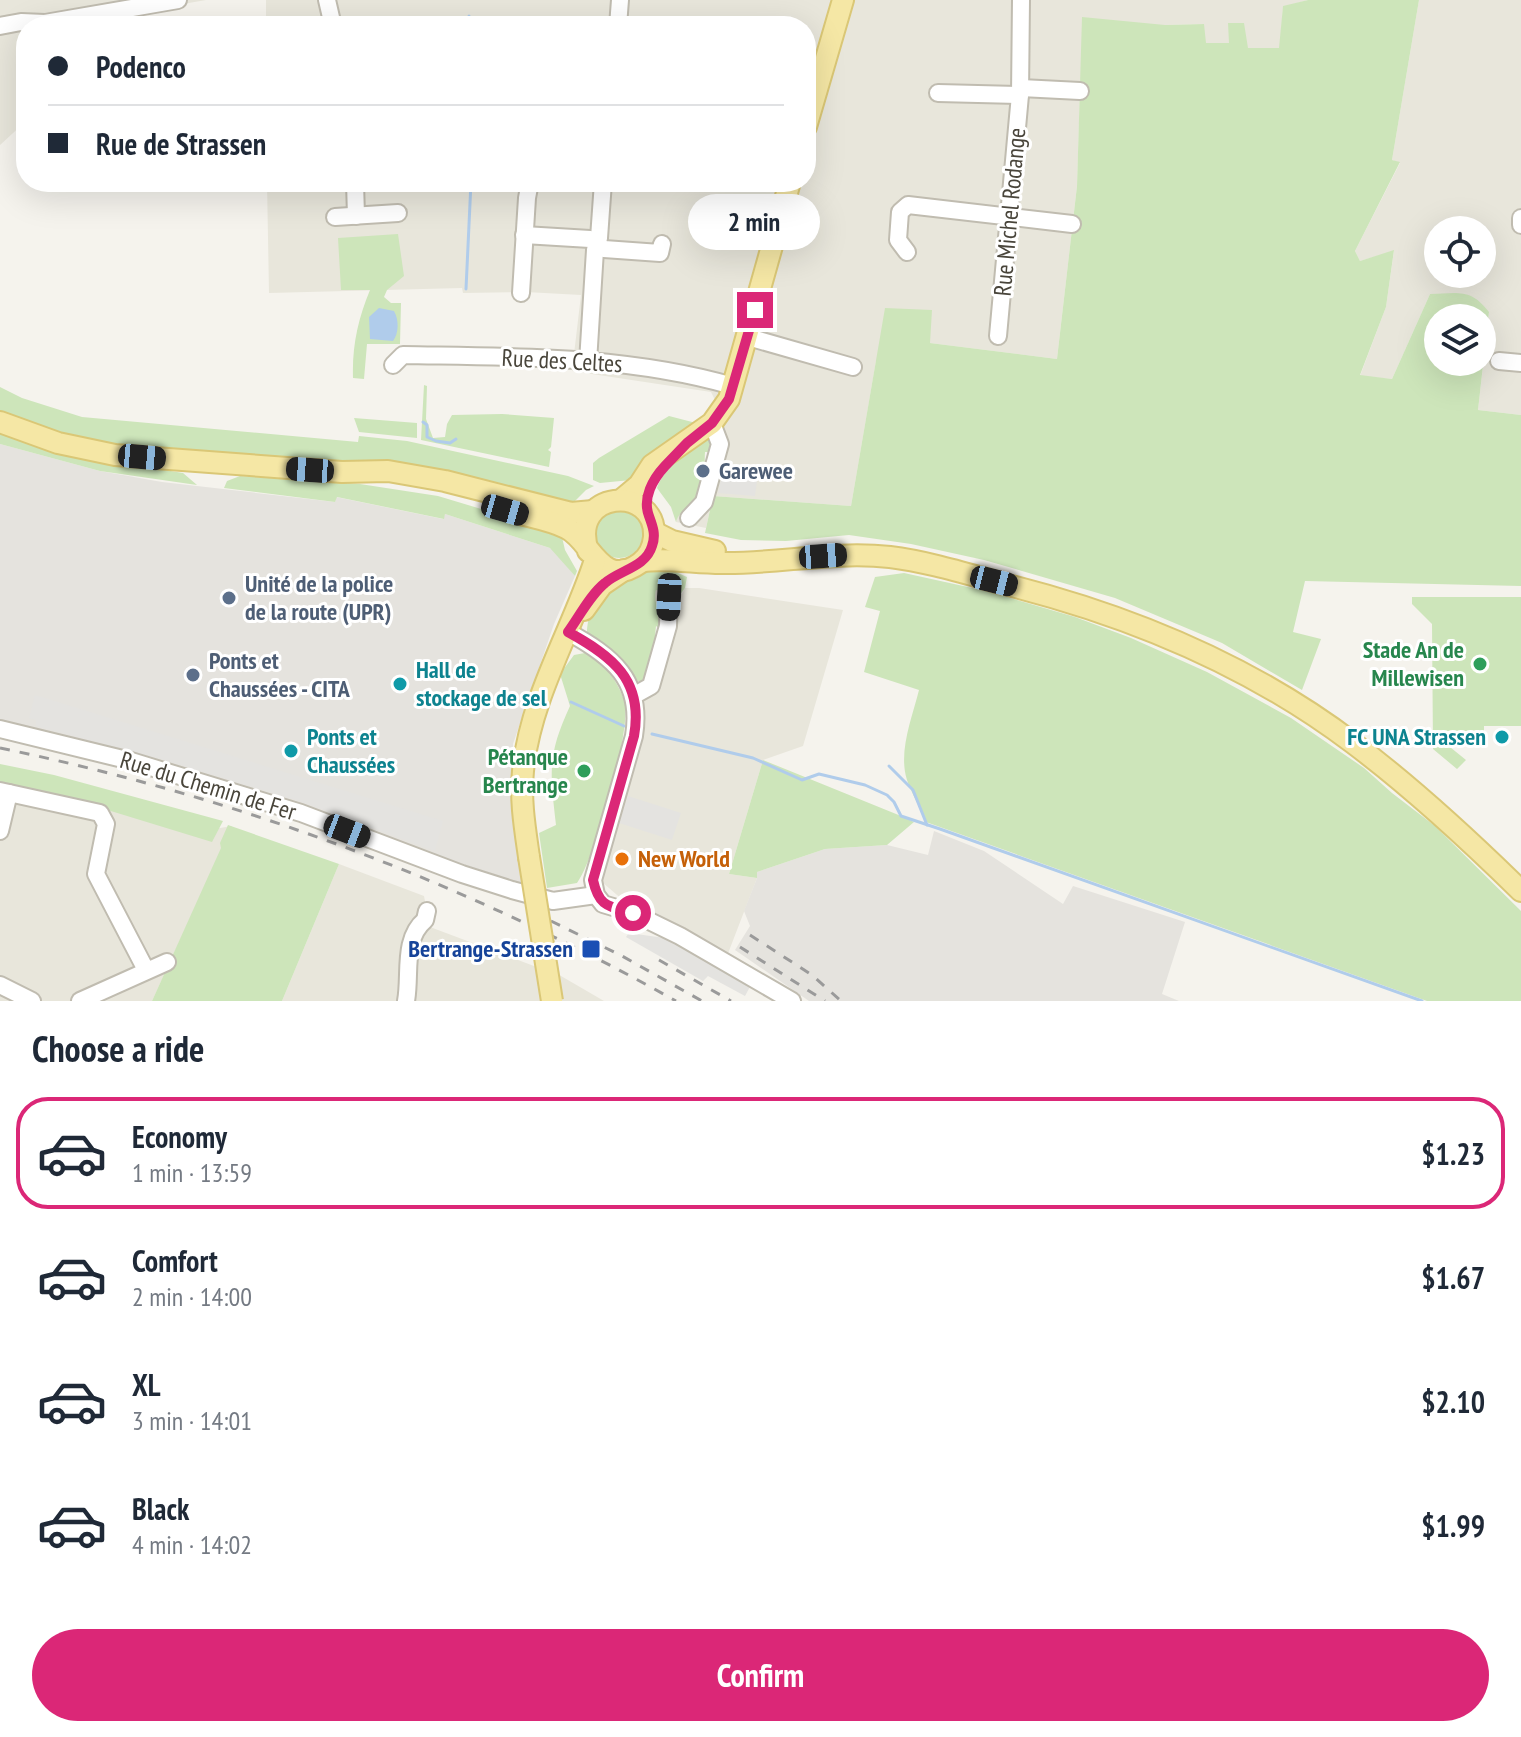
<!DOCTYPE html>
<html lang="en">
<head>
<meta charset="utf-8">
<style>
	:root { --surface:#fff; --page:#f6f6f7; --text:#1f2937; --muted:#747a83; --line:#e0e1e3; --accent:#db2777 }
	body { margin:0; font-family:"PT Sans Narrow",sans-serif; background:var(--page); color:var(--text); height:100vh; display:flex; flex-direction:column; font-size:30px; white-space:nowrap }
	* { box-sizing:border-box; margin:0 }
	p { font-size:26px; color:var(--muted) }
	.icon { flex:none; width:44px; height:44px; fill:none; stroke:currentColor; stroke-width:2; stroke-linecap:round; stroke-linejoin:round }
	.map { position:relative; height:1001px; overflow:hidden }
	.details { display:flex; flex-direction:column; background:var(--surface); flex:1 }
	.details>* { flex:none }
	.guide { position:absolute; left:16px; top:16px; width:800px; height:176px; border-radius:32px; box-shadow:0 8px 32px #0002; display:grid; align-content:center; height:176px; padding:0 32px; background:var(--surface) }
	.controls { position:absolute; left:1424px; top:216px; display:grid; gap:16px }
	.controls a { display:grid; place-items:center; width:72px; height:72px; border-radius:50%; background:var(--surface); box-shadow:0 8px 32px #0002; font-size:40px }
	.end { position:absolute; width:36px; height:36px; margin:-18px; border:10px solid #db2777; background:#fff; box-shadow:0 0 0 4px #fff }
	.from { border-radius:50% }
	.bubble { position:absolute; height:56px; border-radius:28px; background:var(--surface); box-shadow:0 8px 32px #0002; font-size:26px; font-weight:800; line-height:56px; text-align:center }
	.car { position:absolute; width:24px; height:48px; margin:-24px -12px; border-radius:10px; box-shadow:0 0 6px 2px #0007; background:linear-gradient(#222 24%,#8ab4d8 0 40%,#222 0 76%,#8ab4d8 0 86%,#222 0) }
	.guide b { display:flex; align-items:center; gap:28px; height:76px; font-size:30px }
	.guide b+b { border-top:2px solid var(--line) }
	.guide i { width:20px; height:20px; background:var(--text) }
	ul { padding:0; list-style:none }
	li { display:flex; align-items:center; gap:24px; height:112px; margin:0 16px 12px; padding:0 16px; border:4px solid transparent; border-radius:32px }
	li div { flex:1 }
	li b { display:block; font-size:30px }
	li em { font-style:normal; font-weight:800 }
	li.active { border-color:var(--accent) }
	li>.icon { width:72px; height:72px; stroke-width:1.5 }
	h2 { padding:0 32px; font-size:36px; line-height:96px }
	.primary-button { display:flex; gap:16px; margin-top:auto; padding:16px 32px }
	.primary-button a { flex:1; height:92px; border-radius:48px; background:var(--accent); color:#fff; font-size:32px; font-weight:800; line-height:92px; text-align:center }
	.map>svg:first-child { display:block }
</style>
</head>
<body>
<div class="map">
<svg width="1521" height="1001" viewBox="0 0 1521 1001">
	<rect width="100%" height="100%" fill="#f5f3ed"/>
	<g fill="#e8e6db" fill-rule="evenodd">
		<polygon points="0,0 206,0 143,11 144,26 26,26 26,121 0,145"/>
		<polygon points="266,0 1308,0 1283,7 1280,48 1248,48 1229,43 1205,43 1203,24 1165,25 1080,91 1077,186 1057,359 930,343 876,361 851,506 713,496 706,528 676,522 679,513 700,497 713,452 716,402 711,392 572,371 581,295 526,292 463,293 462,288 269,293 267,182 806,182 806,26 266,26"/>
		<path d="M 1419,0 L 1521,0 L 1521,415 L 1478,410 L 1489,313 L 1430,294 L 1392,379 L 1360,376 L 1386,307 L 1394,251 L 1360,261 L 1355,251 L 1400,163 L 1392,160 ZM 1438,230 L 1482,230 L 1482,274 L 1438,274 Z"/>
		<polygon points="685,588 699,588 843,610 803,746 763,760 729,874 757,878 727,956 624,901 602,882 601,871 639,735 635,679 663,624 654,596 656,590 682,594"/>
		<polygon points="0,767 95,790 220,828 232,826 152,1001 0,1001"/>
		<polygon points="339,864 424,896 430,927 534,966 549,969 604,1001 282,1001"/>
	</g>
	<g fill="#e5e3de">
		<polygon points="0,444 100,471 162,482 335,502 336,497 443,519 445,514 553,549 575,576 554,624 513,744 513,812 524,884 301,812 0,721"/>
		<polygon points="934,831 984,851 1063,904 1073,886 1185,922 1162,994 1179,1001 809,1001 735,950 750,926 744,911 757,878 757,872 825,849 887,845 928,855"/>
	</g>
	<g fill="#cde5ba" fill-rule="evenodd">
		<path d="M 1308,0 L 1419,0 L 1392,160 L 1400,162 L 1355,251 L 1360,261 L 1394,250 L 1386,307 L 1360,375 L 1392,379 L 1430,294 C 1458,293 1471,288 1489,312 L 1478,410 L 1521,415 L 1521,586 L 1305,581 L 1293,632 L 1321,639 L 1302,690 L 1222,643 L 1115,598 L 984,560 L 911,544 L 849,535 L 786,541 L 741,540 L 705,533 L 713,496 L 851,506 L 885,308 L 932,310 L 930,343 L 1057,359 L 1077,186 L 1082,17 L 1165,25 L 1204,24 L 1206,43 L 1229,43 L 1228,23 L 1244,23 L 1248,48 L 1279,48 L 1283,6 ZM 1438,318 L 1482,318 L 1482,362 L 1438,362 Z"/>
		<path d="M 398,234 L 404,276 L 387,290 L 384,297 L 391,303 L 401,303 L 400,344 L 367,344 L 364,379 L 353,378 C 352,346 358,319 370,290 L 341,290 L 338,238 Z"/>
		<polygon points="424,385 427,386 426,419 433,438 445,437 447,424 452,415 502,414 554,418 551,447 548,450 551,452 549,467 421,440"/>
		<polygon points="0,387 22,398 82,417 358,442 359,436 407,441 568,476 594,486 586,490 568,508 525,498 94,444 0,416"/>
		<polygon points="669,416 696,423 631,480 600,483 593,480 593,463 599,458"/>
		<polygon points="354,418 417,423 417,438 359,432"/>
		<polygon points="0,433 85,457 183,473 197,485 100,471 0,444"/>
		<path d="M 704,438 L 711,438 L 713,452 L 705,452 C 704,465 707,488 698,498 C 690,508 680,509 676,522 L 671,507 L 657,488 C 664,467 688,452 704,438 Z"/>
		<polygon points="240,476 360,484 438,496 561,533 565,550 577,571 575,576 550,548 445,514 444,519 337,497 335,502 224,488 227,481"/>
		<circle cx="619" cy="534" r="24"/>
		<path d="M 662,566 L 687,577 L 685,588 L 679,596 L 656,590 C 652,604 664,616 662,630 L 656,626 C 654,644 656,670 642,683 L 635,679 L 617,654 L 587,633 C 587,618 595,595 606,585 C 620,573 645,567 662,566 Z"/>
		<path d="M 904,573 L 986,591 L 1075,617 L 1131,638 L 1207,672 L 1291,718 L 1364,768 L 1392,793 L 1435,826 L 1521,911 L 1521,1001 L 1427,1001 L 926,822 C 921,809 911,792 907,780 C 898,752 912,718 919,690 L 864,672 L 880,611 L 865,607 L 875,577 Z"/>
		<polygon points="1412,597 1521,597 1521,726 1484,726 1484,748 1479,748 1479,744 1474,744 1474,731 1462,731 1465,734 1465,742 1458,742 1457,731 1446,731 1445,743 1466,760 1457,769 1433,749 1432,624 1412,604"/>
		<path d="M 585,653 C 591,657 600,661 605,667 C 612,674 624,695 625,705 C 630,734 595,859 577,883 L 547,888 L 539,833 L 556,825 C 550,771 547,756 570,706 L 560,674 L 574,655 Z"/>
		<polygon points="763,760 901,816 914,822 887,845 825,849 757,872 757,878 729,874"/>
		<polygon points="0,764 54,775 223,821 212,842 101,808 0,787"/>
		<polygon points="228,825 339,864 282,1001 152,1001 221,848 220,843"/>
	</g>
	<g fill="#e4e3e0">
		<polygon points="724,465 759,467 755,496 718,493"/>
		<polygon points="35,695 443,821 435,851 299,801 157,758 36,726 36,720 29,718"/>
		<polygon points="628,796 681,813 672,840 619,823"/>
		<polygon points="629,933 672,939 752,983 745,996 708,976 703,981 626,937"/>
	</g>
	<path fill="#b0cceb" d="M 379,308 L 394,311 C 399,320 399,333 393,341 L 370,339 L 369,317 Z"/>
	<g fill="none" stroke-linecap="round" stroke-linejoin="round">
		<g stroke="#b0cceb" stroke-width="3">
			<polyline points="469,26 469,16"/>
			<polyline points="466,289 471,182"/>
			<polyline points="423,422 427,425 427,437 436,441 450,443 456,439"/>
			<polyline points="571,702 624,726"/>
			<polyline points="652,734 753,758 802,780 819,774 865,785 887,795 894,802 901,816 940,829 1422,1001"/>
			<polyline points="889,766 913,790 927,825"/>
		</g>
		<g stroke="#c0bcb0" stroke-width="20">
			<g id="minor">
				<polyline points="327,0 333,26"/>
				<polyline points="0,26 21,22 45,23 178,0"/>
				<polyline points="618,26 620,0"/>
				<polyline points="1021,88 1080,91"/>
				<polyline points="938,93 1020,95"/>
				<polyline points="355,182 356,216"/>
				<polyline points="335,217 398,213"/>
				<polyline points="1521,218 1521,225"/>
				<polyline points="524,235 590,239 604,249 660,253 662,244"/>
				<polyline points="907,252 898,240 900,212 908,205 1072,224"/>
				<polyline points="521,293 527,198 530,182"/>
				<polyline points="998,336 1020,95 1021,0"/>
				<polyline points="748,337 853,367"/>
				<polyline points="1499,361 1521,363"/>
				<polyline points="588,362 595,250 599,238 603,182"/>
				<path d="M 393,365 L 403,355 C 513,357 626,355 733,386"/>
				<polyline points="689,518 704,502 720,444 712,423"/>
				<path d="M 568,632 C 612,656 643,680 634,736 L 593,880 L 596,895 L 603,904 L 633,913 L 680,936 L 792,1001"/>
				<polyline points="633,696 651,686 668,626 669,597"/>
				<polyline points="0,729 131,761 301,813 462,874 512,890 553,901 596,895"/>
				<polyline points="0,791 100,813 106,824 96,874 146,970"/>
				<polyline points="0,831 9,793"/>
				<polyline points="0,985 32,1001"/>
				<polyline points="80,1001 167,962"/>
				<path d="M 406,1001 C 411,975 402,939 425,920 L 427,911"/>
			</g>
		</g>
		<g stroke="#dac776" stroke-width="24">
			<g id="major">
				<polyline points="806,127 843,0"/>
				<polyline points="0,422 58,443 115,455 342,472 388,471 445,481 571,513 593,511"/>
				<polyline points="621,500 639,485 652,465 712,423 729,399 790,182"/>
				<path d="M 513,512 C 530,517 550,520 566,528 C 591,539 601,591 640,563 C 648,557 653,548 654,537 C 657,483 568,490 588,551"/>
				<polyline points="654,532 672,541 715,551"/>
				<path d="M 643,561 C 672,558 699,564 727,563 C 782,563 835,551 890,557 C 930,562 970,575 1008,585 C 1131,616 1251,666 1353,743 C 1413,788 1467,838 1521,891"/>
				<polyline points="584,610 602,585 624,570"/>
				<path d="M 529,857 C 525,829 520,800 523,771 C 530,697 573,629 595,560"/>
			</g>
		</g>
		<use href="#minor" stroke="#fff" stroke-width="16"/>
		<use href="#major" stroke="#f5e7a5" stroke-width="20"/>
		<g stroke="#9a9a9a" stroke-width="3" stroke-dasharray="10 10" stroke-linecap="butt">
			<path d="M 0,748 C 238,797 464,882 676,1001"/>
			<polyline points="551,921 622,956 702,1001"/>
			<polyline points="750,935 812,975 841,1001"/>
			<polyline points="740,947 825,1001"/>
			<polyline points="659,960 731,1001"/>
		</g>
		<g stroke="#dac776" stroke-width="24" stroke-linecap="butt">
			<polyline id="major-bridge" points="529,857 552,1001"/>
		</g>
		<use href="#major-bridge" stroke="#f5e7a5" stroke-width="20"/>
	</g>
	<g fill="none" stroke-linecap="round" stroke-linejoin="round">
		<path stroke="#db2777" stroke-width="10" d="M 633,913 C 608,906 599,907 593,880 L 634,736 C 644,680 612,656 568,632 C 579,617 590,595 605,583 C 620,570 646,567 652,546 C 656,535 653,527 649,516 C 642,498 653,479 665,466 L 687,443 L 712,423 L 729,399 L 755,310"/>
	</g>
	<g fill="#5c6f8a" stroke="#fff" stroke-width="3">
		<circle cx="703" cy="471" r="8"/>
		<circle cx="229" cy="598" r="8"/>
		<circle cx="193" cy="675" r="8"/>
	</g>
	<g fill="#2e9e5b" stroke="#fff" stroke-width="3">
		<circle cx="1480" cy="664" r="8"/>
		<circle cx="584" cy="771" r="8"/>
	</g>
	<g fill="#0f9aa8" stroke="#fff" stroke-width="3">
		<circle cx="400" cy="684" r="8"/>
		<circle cx="1502" cy="737" r="8"/>
		<circle cx="291" cy="751" r="8"/>
	</g>
	<circle fill="#e8710a" stroke="#fff" stroke-width="3" cx="622" cy="859" r="8"/>
	<rect fill="#1a4fb4" stroke="#fff" stroke-width="3" x="581" y="939" width="20" height="20" rx="4"/>
	<g text-anchor="middle" stroke-width="6" stroke-linejoin="round" paint-order="stroke">
		<g font-size="24" fill="#49453b" stroke="#fff">
			<text transform="translate(1010 212) rotate(-85)" y="8">Rue Michel Rodange</text>
			<text transform="translate(562 361) rotate(3)" y="8">Rue des Celtes</text>
			<text transform="translate(208 786) rotate(17)" y="8">Rue du Chemin de Fer</text>
		</g>
		<g font-size="24" font-weight="bold" fill="#4e5e75" stroke="#fff" text-anchor="start">
			<text x="719" y="479">Garewee</text>
			<text x="245" y="592">Unité de la police<tspan x="245" dy="28">de la route (UPR)</tspan></text>
			<text x="209" y="669">Ponts et<tspan x="209" dy="28">Chaussées - CITA</tspan></text>
		</g>
		<g font-size="24" font-weight="bold" fill="#27864d" stroke="#fff" text-anchor="end">
			<text x="1464" y="658">Stade An de<tspan x="1464" dy="28">Millewisen</tspan></text>
			<text x="568" y="765">Pétanque<tspan x="568" dy="28">Bertrange</tspan></text>
		</g>
		<g font-size="24" font-weight="bold" fill="#0d838f" stroke="#fff" text-anchor="start">
			<text x="416" y="678">Hall de<tspan x="416" dy="28">stockage de sel</tspan></text>
			<text x="307" y="745">Ponts et<tspan x="307" dy="28">Chaussées</tspan></text>
			<text x="1486" y="745" text-anchor="end">FC UNA Strassen</text>
		</g>
		<g font-size="24" font-weight="bold" fill="#c56008" stroke="#fff" text-anchor="start">
			<text x="638" y="867">New World</text>
		</g>
		<g font-size="24" font-weight="bold" fill="#164399" stroke="#fff" text-anchor="end">
			<text x="573" y="957">Bertrange-Strassen</text>
		</g>
	</g>
</svg>
<div class="controls">
<a><svg class="icon" aria-label="locate" viewBox="0 0 24 24"><circle cx="12" cy="12" r="6"/><path d="M12 2v4M12 18v4M2 12h4M18 12h4"/></svg></a>
<a><svg class="icon" aria-label="layers" viewBox="0 0 24 24"><path d="M12 4l9 5-9 5-9-5zM3 14l9 5 9-5"/></svg></a>
</div>
<i class="end from" style="left:633px;top:913px"></i>
<i class="end" style="left:755px;top:310px"></i>
<div class="bubble" style="left:688px;top:194px;width:132px">2 min</div>
<i class="car" style="left:142px;top:457px;rotate:95deg"></i>
<i class="car" style="left:310px;top:470px;rotate:274deg"></i>
<i class="car" style="left:505px;top:510px;rotate:106deg"></i>
<i class="car" style="left:823px;top:556px;rotate:86deg"></i>
<i class="car" style="left:994px;top:581px;rotate:104deg"></i>
<i class="car" style="left:669px;top:597px;rotate:183deg"></i>
<i class="car" style="left:347px;top:831px;rotate:111deg"></i>
<div class="guide">
<b><i class="from"></i>Podenco</b>
<b><i></i>Rue de Strassen</b>
</div>
</div>
<section class="details">
<h2>Choose a ride</h2>
<ul>
<li class="active"><svg class="icon" aria-label="car" viewBox="0 0 24 24"><path d="M5 17H2v-5l4-1 3-4h7l3 4 3 1v5h-3M9 17h6M6 11h13"/><circle cx="7" cy="17" r="2"/><circle cx="17" cy="17" r="2"/></svg><div><b>Economy</b><p>1 min · 13:59</p></div><em>$1.23</em></li>
<li><svg class="icon" aria-label="car" viewBox="0 0 24 24"><path d="M5 17H2v-5l4-1 3-4h7l3 4 3 1v5h-3M9 17h6M6 11h13"/><circle cx="7" cy="17" r="2"/><circle cx="17" cy="17" r="2"/></svg><div><b>Comfort</b><p>2 min · 14:00</p></div><em>$1.67</em></li>
<li><svg class="icon" aria-label="car" viewBox="0 0 24 24"><path d="M5 17H2v-5l4-1 3-4h7l3 4 3 1v5h-3M9 17h6M6 11h13"/><circle cx="7" cy="17" r="2"/><circle cx="17" cy="17" r="2"/></svg><div><b>XL</b><p>3 min · 14:01</p></div><em>$2.10</em></li>
<li><svg class="icon" aria-label="car" viewBox="0 0 24 24"><path d="M5 17H2v-5l4-1 3-4h7l3 4 3 1v5h-3M9 17h6M6 11h13"/><circle cx="7" cy="17" r="2"/><circle cx="17" cy="17" r="2"/></svg><div><b>Black</b><p>4 min · 14:02</p></div><em>$1.99</em></li>
</ul>
<div class="primary-button"><a>Confirm</a></div>
</section>
</body>
</html>
